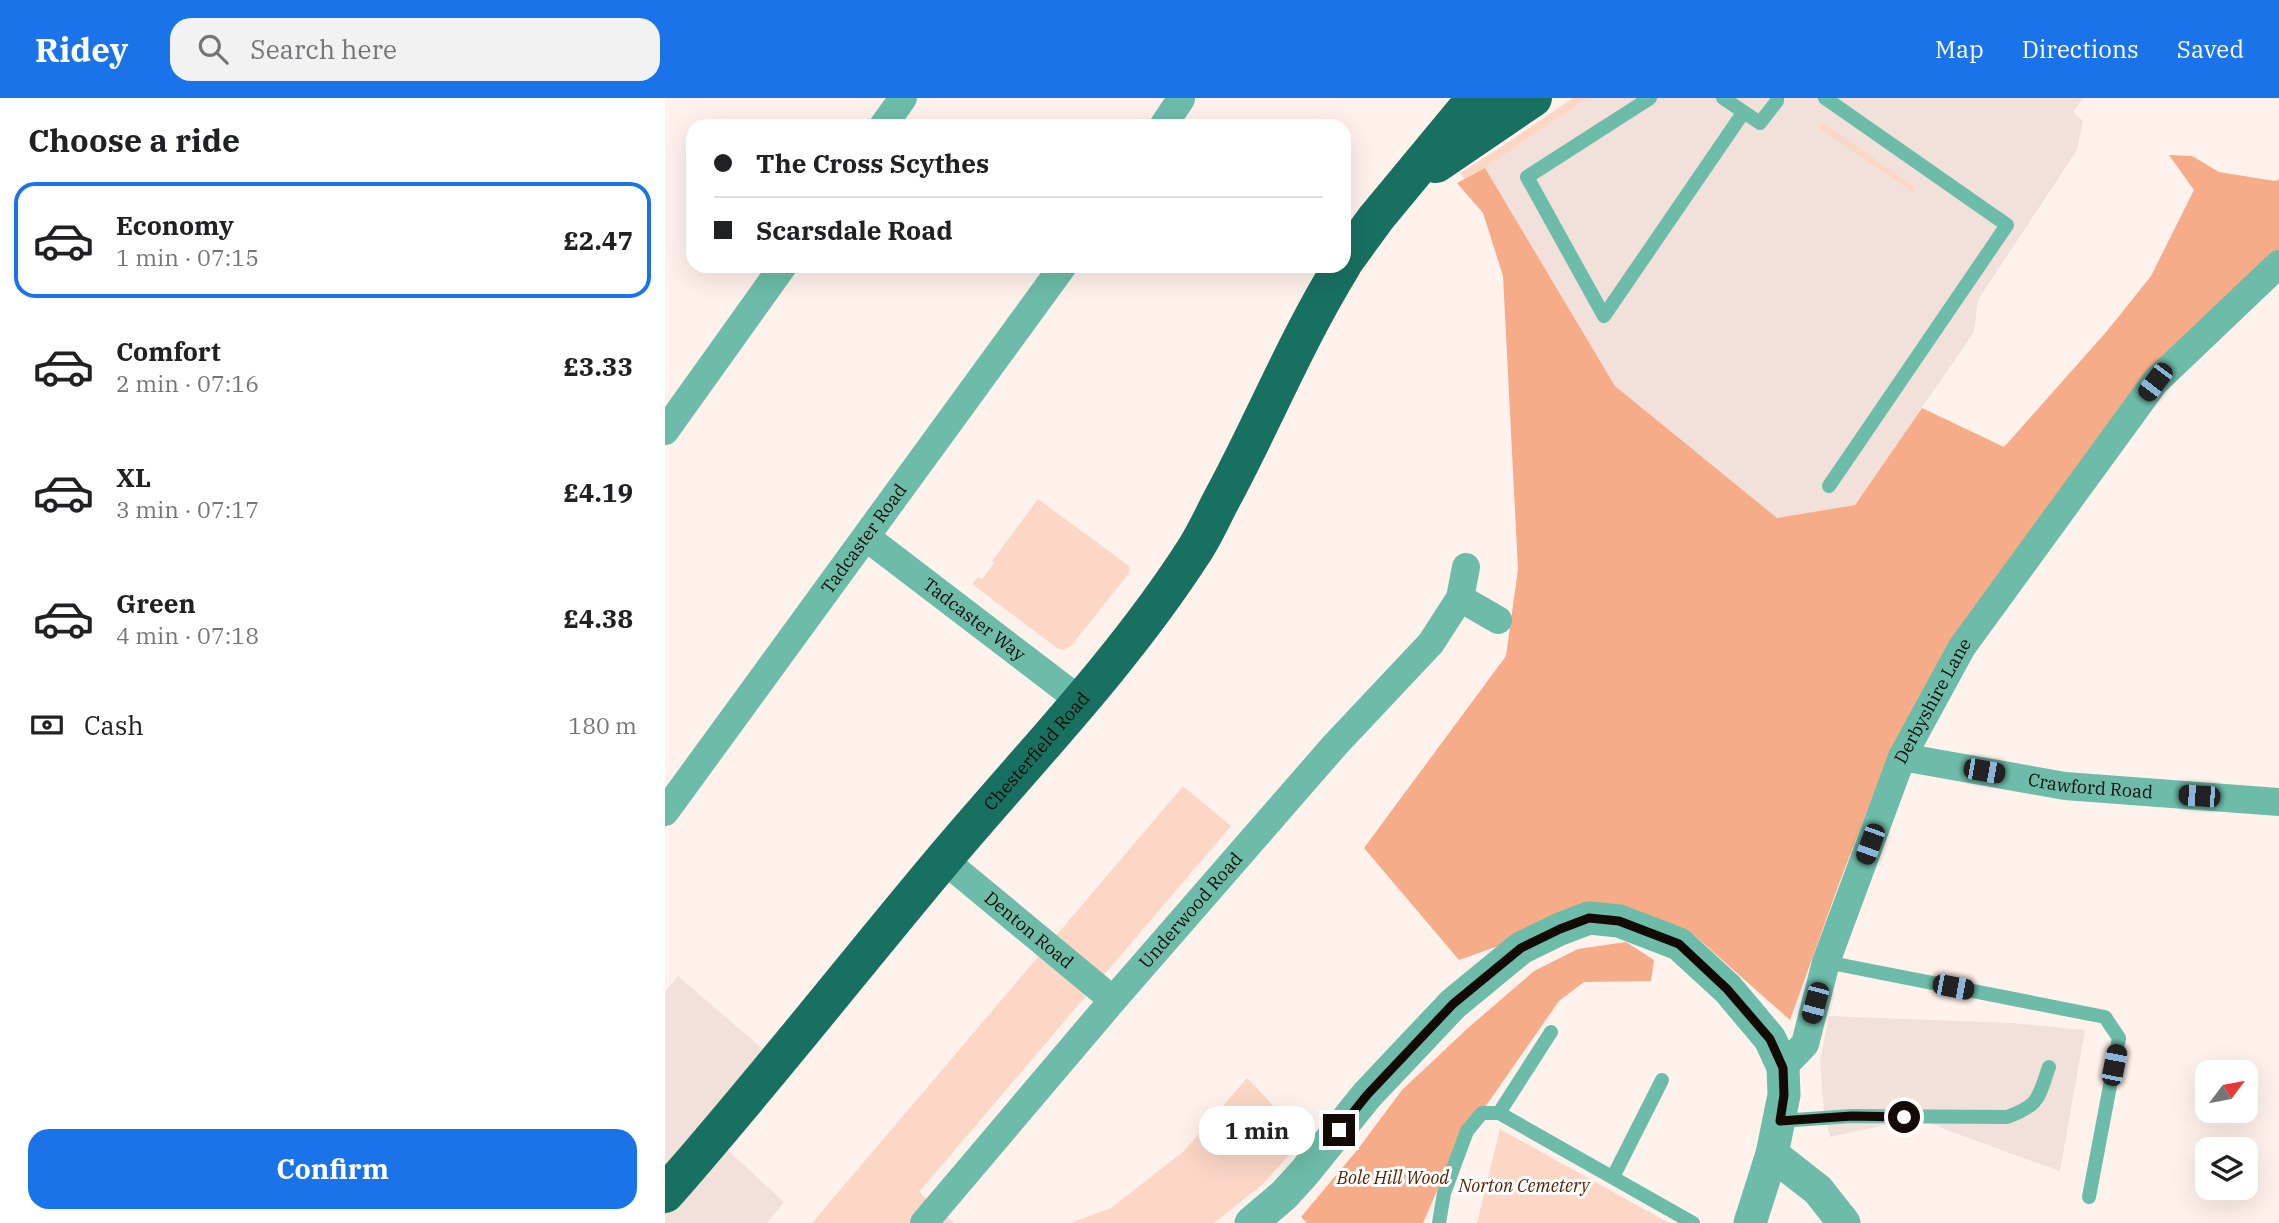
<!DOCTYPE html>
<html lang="en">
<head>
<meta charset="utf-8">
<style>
	:root { --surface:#fff; --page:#f2f2f2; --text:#202124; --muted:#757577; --line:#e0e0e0; --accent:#1a73e8 }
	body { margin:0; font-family:"IBM Plex Serif",serif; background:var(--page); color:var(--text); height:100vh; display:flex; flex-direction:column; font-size:26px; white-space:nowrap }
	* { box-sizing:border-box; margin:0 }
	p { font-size:23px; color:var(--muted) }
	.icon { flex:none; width:38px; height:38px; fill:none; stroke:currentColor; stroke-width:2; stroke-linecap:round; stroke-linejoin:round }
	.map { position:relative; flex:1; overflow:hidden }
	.drawer { display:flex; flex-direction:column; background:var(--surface); width:665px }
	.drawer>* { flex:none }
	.banner { position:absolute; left:21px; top:21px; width:665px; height:154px; border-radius:21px; box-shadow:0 7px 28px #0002; display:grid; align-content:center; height:154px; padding:0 28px; background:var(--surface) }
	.needle { width:46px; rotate:58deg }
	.buttons { position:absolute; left:1530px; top:962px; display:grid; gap:14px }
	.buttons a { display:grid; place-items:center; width:63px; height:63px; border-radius:14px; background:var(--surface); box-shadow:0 7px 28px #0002; font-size:35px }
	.end { position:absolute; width:32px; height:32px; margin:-16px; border:9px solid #130a06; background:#fff; box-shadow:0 0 0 4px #fff }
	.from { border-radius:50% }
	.bubble { position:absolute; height:49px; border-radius:21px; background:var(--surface); box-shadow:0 7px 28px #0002; font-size:23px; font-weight:700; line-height:49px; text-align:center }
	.car { position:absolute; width:21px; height:42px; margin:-21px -10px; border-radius:9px; box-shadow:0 0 5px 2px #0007; background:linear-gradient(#222 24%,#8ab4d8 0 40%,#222 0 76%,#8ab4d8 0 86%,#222 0) }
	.banner b { display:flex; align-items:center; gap:24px; height:66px; font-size:26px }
	.banner b+b { border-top:2px solid var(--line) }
	.banner i { width:18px; height:18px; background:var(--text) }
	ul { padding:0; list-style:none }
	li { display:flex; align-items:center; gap:21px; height:116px; margin:0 14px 10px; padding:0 14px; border:4px solid transparent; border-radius:21px }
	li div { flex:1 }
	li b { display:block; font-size:26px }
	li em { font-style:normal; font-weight:700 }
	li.on { border-color:var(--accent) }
	li>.icon { width:63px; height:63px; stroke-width:1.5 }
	h2 { padding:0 28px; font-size:32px; line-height:84px }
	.pay { display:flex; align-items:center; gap:18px; height:77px; padding:0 28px; font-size:26px }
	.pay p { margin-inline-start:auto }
	.primary-button { display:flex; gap:14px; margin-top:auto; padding:14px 28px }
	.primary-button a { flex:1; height:80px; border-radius:21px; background:var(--accent); color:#fff; font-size:28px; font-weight:700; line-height:80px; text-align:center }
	header { display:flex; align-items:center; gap:42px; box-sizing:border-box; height:98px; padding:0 35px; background:var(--accent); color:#fff }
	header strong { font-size:33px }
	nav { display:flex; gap:38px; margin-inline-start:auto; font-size:24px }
	.search { width:490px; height:63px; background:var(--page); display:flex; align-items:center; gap:18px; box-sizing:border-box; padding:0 24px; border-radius:21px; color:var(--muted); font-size:26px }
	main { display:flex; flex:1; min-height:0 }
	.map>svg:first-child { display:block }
</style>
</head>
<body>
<header>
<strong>Ridey</strong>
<div class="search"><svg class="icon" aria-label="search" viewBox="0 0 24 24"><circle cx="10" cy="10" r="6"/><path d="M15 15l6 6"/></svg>Search here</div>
<nav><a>Map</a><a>Directions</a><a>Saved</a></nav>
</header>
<main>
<section class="drawer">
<h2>Choose a ride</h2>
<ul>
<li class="on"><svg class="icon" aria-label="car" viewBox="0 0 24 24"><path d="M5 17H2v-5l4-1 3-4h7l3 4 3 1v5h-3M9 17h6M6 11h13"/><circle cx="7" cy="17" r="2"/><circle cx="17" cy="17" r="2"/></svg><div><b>Economy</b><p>1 min · 07:15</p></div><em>£2.47</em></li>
<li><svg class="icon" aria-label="car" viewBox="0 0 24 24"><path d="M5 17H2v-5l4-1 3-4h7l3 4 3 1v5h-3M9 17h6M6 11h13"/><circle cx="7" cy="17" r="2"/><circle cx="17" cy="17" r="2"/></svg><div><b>Comfort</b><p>2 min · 07:16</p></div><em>£3.33</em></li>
<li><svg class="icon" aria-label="car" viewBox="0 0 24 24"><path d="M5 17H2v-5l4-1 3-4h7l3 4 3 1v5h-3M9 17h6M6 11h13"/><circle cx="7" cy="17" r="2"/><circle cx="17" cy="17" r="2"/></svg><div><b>XL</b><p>3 min · 07:17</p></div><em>£4.19</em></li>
<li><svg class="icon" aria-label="car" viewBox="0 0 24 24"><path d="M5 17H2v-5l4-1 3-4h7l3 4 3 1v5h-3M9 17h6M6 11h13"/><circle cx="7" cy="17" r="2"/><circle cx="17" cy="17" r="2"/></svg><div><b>Green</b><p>4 min · 07:18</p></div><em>£4.38</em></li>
</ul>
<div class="pay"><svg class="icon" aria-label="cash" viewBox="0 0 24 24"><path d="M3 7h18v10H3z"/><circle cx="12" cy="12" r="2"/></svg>Cash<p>180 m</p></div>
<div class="primary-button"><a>Confirm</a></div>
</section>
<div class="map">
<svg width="1614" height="1125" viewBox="0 0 1614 1125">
	<rect width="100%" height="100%" fill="#fff2ec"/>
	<g fill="#f1e1da">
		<polygon points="923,0 1418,0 1408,14 1418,23 1412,52 1313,202 1309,234 1190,407 1111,420 950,288 820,70"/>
		<polygon points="13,878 107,959 44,1035 119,1104 102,1125 0,1125 0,894"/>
		<polygon points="1164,918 1347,925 1420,932 1395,1073 1284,1033 1261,1023 1220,1027 1165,1039 1159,1014 1155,963"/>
	</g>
	<g fill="#fcd7c6">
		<polygon points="908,0 923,0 820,70 800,81 795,75 836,49"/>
		<polygon points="1157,24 1250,89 1250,96 1154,30"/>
		<polygon points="373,401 464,468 464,475 406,548 398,552 392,550 307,486 313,479 317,481 329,465 327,463"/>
		<polygon points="518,688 566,728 254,1094 289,1125 147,1125"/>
		<polygon points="582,980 639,1040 598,1086 549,1125 406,1125 446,1110 519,1053"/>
		<polygon points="835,1031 1004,1125 812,1125"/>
	</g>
	<g fill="#f6ac88">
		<polygon points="1504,57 1527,58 1554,74 1610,83 1614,81 1614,163 1570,195 1225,654 1175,783 1125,922 1029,837 940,810 794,862 699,750 841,558 853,471 838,178 818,115 792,85 820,70 950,288 1112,420 1190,407 1257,310 1339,349 1442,233 1486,178 1529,92"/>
		<polygon points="961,844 989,862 986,883 919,884 894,903 825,1002 792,1047 758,1125 642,1125 636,1119 693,1051 737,992 803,930 869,873 913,851"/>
	</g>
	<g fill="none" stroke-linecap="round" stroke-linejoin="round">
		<g stroke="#6dbca9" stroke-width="14">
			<polyline points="985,0 862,79 939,218 1078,15"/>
			<polyline points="1058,0 1095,25 1112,3 1112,0"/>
			<polyline points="1160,0 1342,127 1164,388"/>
			<polyline points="1161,864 1440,919 1454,940 1424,1099"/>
			<polyline points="834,1015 886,934"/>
			<path d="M 1115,1023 L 1187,1018 L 1342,1019 C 1375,1007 1373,1000 1384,969"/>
			<polyline points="948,1079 997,982"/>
			<polyline points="774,1125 779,1095 802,1033 817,1015 834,1015 1028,1125"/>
		</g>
		<g stroke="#6dbca9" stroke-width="28">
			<polyline points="218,28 238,0"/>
			<polyline points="498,28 516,1 515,0"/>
			<polyline points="0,333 118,168"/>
			<path id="s1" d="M 201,439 L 417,604"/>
			<polyline points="795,500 801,469"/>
			<path id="s2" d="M 1237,659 L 1400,688 L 1614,704"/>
			<path id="s3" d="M 0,714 L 398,168"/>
			<path id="s4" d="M 279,762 L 448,902"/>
			<path id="s5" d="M 1118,969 L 1140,946 L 1161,864 L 1237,659 L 1297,549 L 1490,284 L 1614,166"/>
			<path id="s6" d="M 259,1125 L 448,902 L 670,647 L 766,545 L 795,500 L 833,522"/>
		</g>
		<g stroke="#6dbca9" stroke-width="33">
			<polyline points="1107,1056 1153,1092 1179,1125"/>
			<polyline points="586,1125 619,1097 639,1075 702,997 788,906 856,850 895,831 924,820 954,823 1014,846 1063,891 1105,941 1118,969 1119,997 1107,1056 1085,1125"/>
		</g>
		<g stroke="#187160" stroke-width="38">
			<polyline points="771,66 868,0"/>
			<polyline points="679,164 711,120 798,15 815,0"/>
			<path id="s7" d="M 0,1096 C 96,987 185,873 278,762 C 363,661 455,567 527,456 C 540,437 549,415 560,395 C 600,320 632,241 677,168"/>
		</g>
	</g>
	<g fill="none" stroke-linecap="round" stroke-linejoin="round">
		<polyline stroke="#130a06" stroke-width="9" points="674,1032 702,997 788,906 856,850 895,831 924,820 954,823 1014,846 1062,891 1105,941 1118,970 1119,997 1115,1023 1187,1018 1239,1019"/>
	</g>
	<g text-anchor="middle" stroke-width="6" stroke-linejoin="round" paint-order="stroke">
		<g font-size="18" fill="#130a06" stroke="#fff">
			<text dy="6" stroke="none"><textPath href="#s3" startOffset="338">Tadcaster Road</textPath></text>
			<text dy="6" stroke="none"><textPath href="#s1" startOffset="136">Tadcaster Way</textPath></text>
			<text dy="6" stroke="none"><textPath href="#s5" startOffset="399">Derbyshire Lane</textPath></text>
			<text dy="6" stroke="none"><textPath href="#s7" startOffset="578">Chesterfield Road</textPath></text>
			<text dy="6" stroke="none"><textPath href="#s2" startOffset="191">Crawford Road</textPath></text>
			<text dy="6" stroke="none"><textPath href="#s6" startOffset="411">Underwood Road</textPath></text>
			<text dy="6" stroke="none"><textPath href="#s4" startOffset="110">Denton Road</textPath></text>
		</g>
		<g font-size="18" font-style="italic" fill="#582000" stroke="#fff">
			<text x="728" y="1086">Bole Hill Wood</text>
			<text x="859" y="1094">Norton Cemetery</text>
		</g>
	</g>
</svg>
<div class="buttons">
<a><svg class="needle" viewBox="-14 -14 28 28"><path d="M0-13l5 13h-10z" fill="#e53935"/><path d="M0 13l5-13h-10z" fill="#757577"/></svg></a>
<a><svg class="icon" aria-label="layers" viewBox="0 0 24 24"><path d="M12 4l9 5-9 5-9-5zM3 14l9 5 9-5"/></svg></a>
</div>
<i class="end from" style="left:1239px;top:1019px"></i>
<i class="end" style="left:674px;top:1032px"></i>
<div class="bubble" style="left:534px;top:1008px;width:116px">1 min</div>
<i class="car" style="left:1490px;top:284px;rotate:217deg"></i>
<i class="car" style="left:1319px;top:673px;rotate:100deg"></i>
<i class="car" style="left:1534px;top:698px;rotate:274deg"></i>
<i class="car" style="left:1205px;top:746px;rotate:200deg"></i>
<i class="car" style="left:1288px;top:889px;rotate:101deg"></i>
<i class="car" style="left:1150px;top:905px;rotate:195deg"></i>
<i class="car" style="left:1449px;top:967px;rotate:11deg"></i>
<div class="banner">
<b><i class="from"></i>The Cross Scythes</b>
<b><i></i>Scarsdale Road</b>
</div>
</div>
</main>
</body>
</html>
